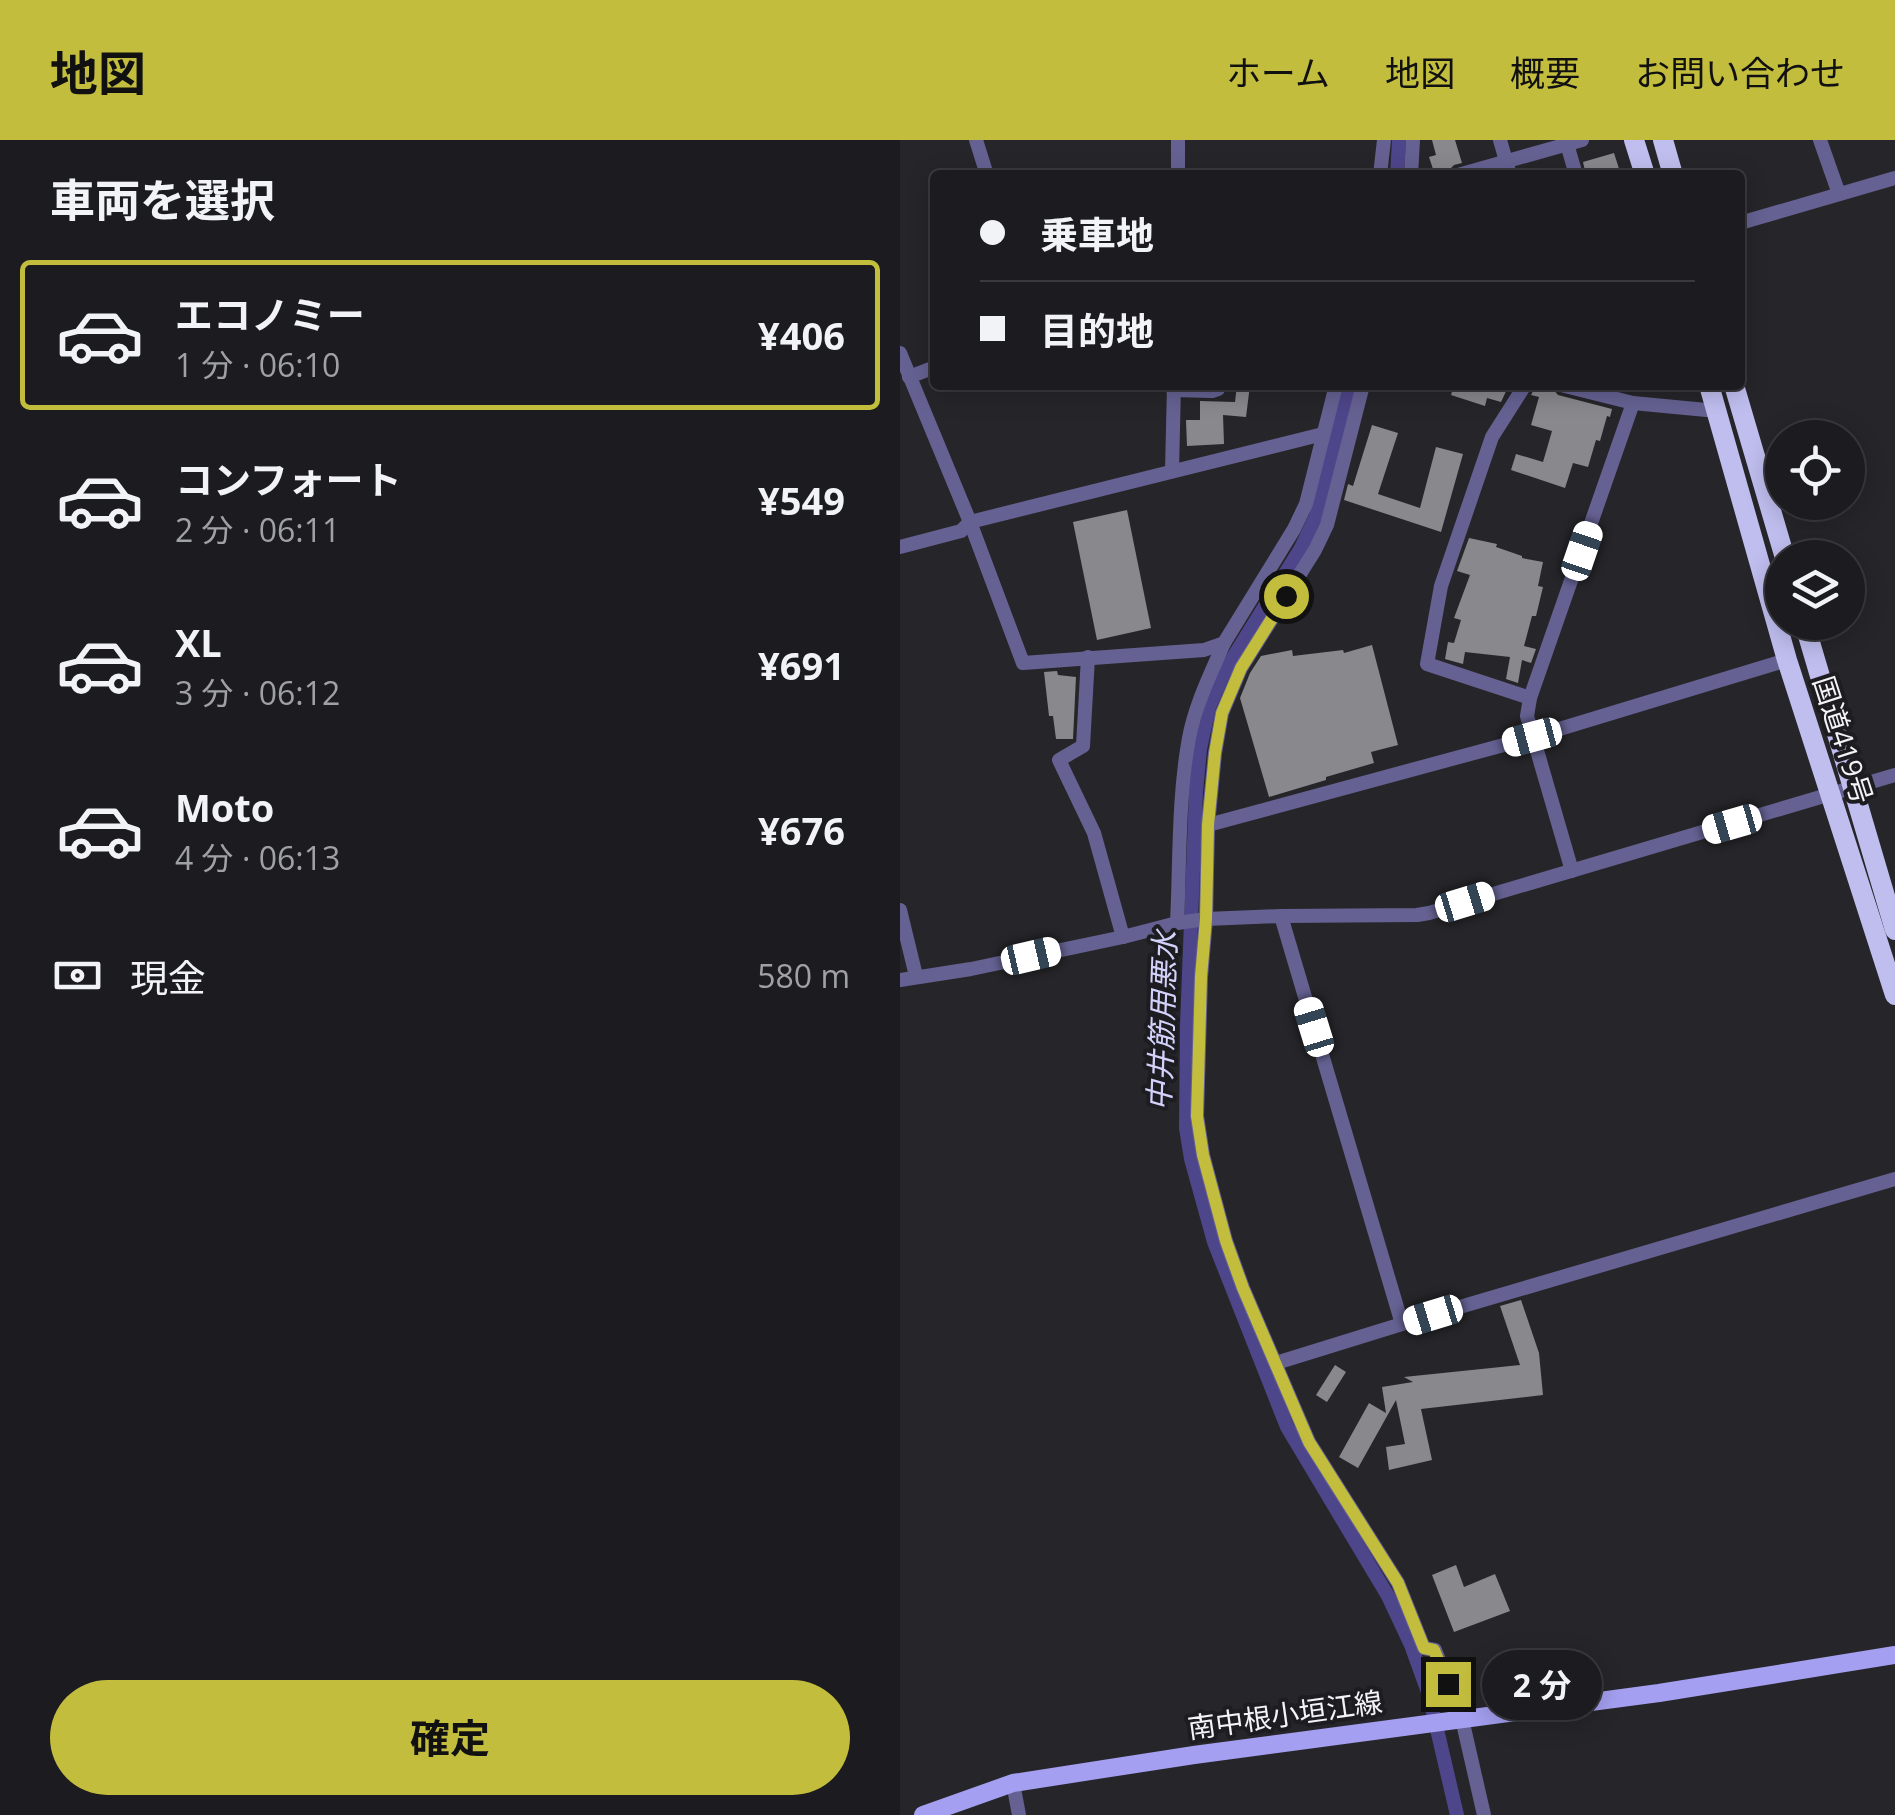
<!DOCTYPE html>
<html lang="ja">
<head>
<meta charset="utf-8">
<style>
	:root { --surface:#1c1c20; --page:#29292d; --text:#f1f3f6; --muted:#a0a1a5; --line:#3a3a3e; --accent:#c3bd3e }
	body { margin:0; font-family:"Open Sans","Noto Sans JP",sans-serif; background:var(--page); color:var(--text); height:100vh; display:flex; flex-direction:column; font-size:38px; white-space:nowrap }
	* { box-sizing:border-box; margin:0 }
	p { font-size:32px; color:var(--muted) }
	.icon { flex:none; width:55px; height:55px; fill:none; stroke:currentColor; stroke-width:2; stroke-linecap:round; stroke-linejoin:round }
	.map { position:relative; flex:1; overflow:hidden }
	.details { display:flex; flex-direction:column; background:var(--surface); width:900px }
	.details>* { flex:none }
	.top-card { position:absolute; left:30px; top:30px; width:815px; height:220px; border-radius:10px; box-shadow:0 5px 25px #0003,0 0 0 2px var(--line); display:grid; align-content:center; height:220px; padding:0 50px; background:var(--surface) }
	.controls { position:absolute; left:865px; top:280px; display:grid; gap:20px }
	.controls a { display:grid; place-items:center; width:100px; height:100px; border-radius:50%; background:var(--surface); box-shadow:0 5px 25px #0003,0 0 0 2px var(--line); font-size:50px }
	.end { position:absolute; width:45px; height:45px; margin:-22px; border:12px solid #c3bd3e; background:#111; box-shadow:0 0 0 5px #111 }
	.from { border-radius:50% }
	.bubble { position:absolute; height:70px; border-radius:35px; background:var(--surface); box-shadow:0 5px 25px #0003,0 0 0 2px var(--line); font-size:32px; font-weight:700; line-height:70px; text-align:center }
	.car { position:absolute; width:30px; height:60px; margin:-30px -15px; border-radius:12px; box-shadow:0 0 8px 2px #0007; background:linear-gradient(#fff 24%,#345 0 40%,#fff 0 76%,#345 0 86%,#fff 0) }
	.top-card b { display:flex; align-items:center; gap:35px; height:95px; font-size:38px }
	.top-card b+b { border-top:2px solid var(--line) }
	.top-card i { width:25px; height:25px; background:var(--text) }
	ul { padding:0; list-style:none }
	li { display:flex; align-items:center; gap:30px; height:150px; margin:0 20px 15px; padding:0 30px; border:5px solid transparent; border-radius:10px }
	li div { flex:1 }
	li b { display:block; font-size:38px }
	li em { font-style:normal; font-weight:700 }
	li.current { border-color:var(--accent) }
	li>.icon { width:90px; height:90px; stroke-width:1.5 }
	h2 { padding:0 50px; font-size:45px; line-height:120px }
	.pay { display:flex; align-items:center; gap:25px; height:110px; padding:0 50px; font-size:38px }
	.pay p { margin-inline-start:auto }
	.primary-button { display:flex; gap:20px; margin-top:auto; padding:20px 50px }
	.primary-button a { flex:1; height:115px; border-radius:60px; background:var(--accent); color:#111; font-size:40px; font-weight:700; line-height:115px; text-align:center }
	header { display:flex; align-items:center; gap:60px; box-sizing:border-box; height:140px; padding:0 50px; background:var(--accent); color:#111 }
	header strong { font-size:48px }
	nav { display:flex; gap:55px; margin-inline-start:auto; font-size:35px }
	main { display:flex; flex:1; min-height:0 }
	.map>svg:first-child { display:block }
</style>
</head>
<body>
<header>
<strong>地図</strong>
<nav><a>ホーム</a><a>地図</a><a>概要</a><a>お問い合わせ</a></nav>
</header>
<main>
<section class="details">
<h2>車両を選択</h2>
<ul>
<li class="current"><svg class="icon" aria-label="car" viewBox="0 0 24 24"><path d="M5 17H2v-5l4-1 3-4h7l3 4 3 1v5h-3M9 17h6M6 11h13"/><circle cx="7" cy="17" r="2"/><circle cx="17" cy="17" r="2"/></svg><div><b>エコノミー</b><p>1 分 · 06:10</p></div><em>¥406</em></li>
<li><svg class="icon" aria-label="car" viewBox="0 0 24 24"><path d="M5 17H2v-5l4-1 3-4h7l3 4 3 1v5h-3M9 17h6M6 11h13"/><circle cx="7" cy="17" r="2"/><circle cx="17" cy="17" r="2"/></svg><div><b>コンフォート</b><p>2 分 · 06:11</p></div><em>¥549</em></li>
<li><svg class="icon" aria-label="car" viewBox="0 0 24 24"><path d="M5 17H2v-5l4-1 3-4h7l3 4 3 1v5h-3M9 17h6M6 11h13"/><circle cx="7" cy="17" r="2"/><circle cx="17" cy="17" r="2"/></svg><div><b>XL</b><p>3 分 · 06:12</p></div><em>¥691</em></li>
<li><svg class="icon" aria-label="car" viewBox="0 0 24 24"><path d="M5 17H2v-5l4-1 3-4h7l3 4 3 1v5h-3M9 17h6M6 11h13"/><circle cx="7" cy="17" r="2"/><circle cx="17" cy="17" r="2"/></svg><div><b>Moto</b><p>4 分 · 06:13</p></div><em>¥676</em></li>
</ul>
<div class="pay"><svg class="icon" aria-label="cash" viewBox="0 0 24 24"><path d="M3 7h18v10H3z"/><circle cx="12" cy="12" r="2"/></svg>現金<p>580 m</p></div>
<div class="primary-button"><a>確定</a></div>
</section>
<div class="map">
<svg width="995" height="1675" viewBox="0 0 995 1675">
	<rect width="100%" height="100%" fill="#26262a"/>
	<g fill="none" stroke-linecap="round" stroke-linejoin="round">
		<g stroke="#4e468b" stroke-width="14">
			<polyline points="497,35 499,0"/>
			<polyline points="449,245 416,376 401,408 324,532 309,567 300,609 296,652 287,886 286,988 291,1019 314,1102 387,1287 488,1456 511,1505 529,1555 557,1675"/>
		</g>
	</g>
	<g fill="#88888d">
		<polygon points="532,0 555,0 562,23 554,25 548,31 535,35 529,17 536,15"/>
		<polygon points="714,13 721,35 686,35 683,22"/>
		<polygon points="337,245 350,245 346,277 323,275 324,304 287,306 286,280 300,280 300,261 335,262"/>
		<polygon points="554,245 609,245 601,262 587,258 585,266 551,255"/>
		<polygon points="636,245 651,247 658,255 712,269 710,277 707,276 700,301 696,300 688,327 673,323 665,348 611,330 616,314 643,322 652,291 631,285 639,257 631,255"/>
		<polygon points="472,285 498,293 478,354 520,368 536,307 563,314 541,392 444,360 448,344 453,346"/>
		<polygon points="227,370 251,488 197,500 173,382"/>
		<polygon points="569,398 597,404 596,407 622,416 622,418 643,422 638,446 643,447 636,476 632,476 624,506 636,509 631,523 622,520 618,543 606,539 610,517 565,512 563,524 545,519 548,502 554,503 561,480 554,478 570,435 557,431"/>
		<polygon points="472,505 498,605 471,612 474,623 426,637 426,640 369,657 340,558 350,533 361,516 392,510 393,516 443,510 444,513"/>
		<polygon points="157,531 158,535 176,537 173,599 156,599 153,576 149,576 144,532"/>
		<polygon points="621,1160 639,1213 643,1255 521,1269 532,1320 489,1330 486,1307 505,1304 496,1260 458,1328 439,1317 469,1263 486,1273 482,1247 513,1242 504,1237 620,1225 600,1166"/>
		<polygon points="435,1225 446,1232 427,1262 416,1255"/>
		<polygon points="556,1425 564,1447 595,1434 610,1471 554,1492 532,1435"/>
	</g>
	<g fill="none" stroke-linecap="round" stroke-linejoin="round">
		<g stroke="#656293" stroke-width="14">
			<polyline points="76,0 87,35"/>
			<polyline points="600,0 610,35"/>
			<polyline points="920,0 939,54"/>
			<polyline points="667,4 676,35"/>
			<polyline points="278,35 278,0"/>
			<polyline points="480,35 484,0"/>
			<polyline points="511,35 513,0"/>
			<polyline points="558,35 682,0"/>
			<polyline points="840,83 995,38"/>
			<polyline points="0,213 70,382 123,523 304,510 324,503 394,389 406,364 436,245"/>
			<polyline points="9,237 35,227"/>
			<polyline points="463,245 427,385 415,410 341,528 322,573 315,613 308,685 306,779 381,776 517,775 529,773 995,635"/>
			<polyline points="625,245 592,297 541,446 527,524 630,558"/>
			<polyline points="661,245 733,263 817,271"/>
			<polyline points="273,250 312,251 318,249 318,245"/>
			<polyline points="272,331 274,245"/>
			<polyline points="0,407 61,391 70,382 423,294"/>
			<polyline points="188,517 183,606 159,620 194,693 223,797"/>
			<polyline points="308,685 633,597 887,520"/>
			<polyline points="672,731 627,576 630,558 733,263"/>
			<polyline points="0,770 16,836"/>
			<path d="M 277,783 C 280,722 278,658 289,598 C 295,565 311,533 324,503"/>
			<polyline points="0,840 71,829 223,797 277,783 306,779 301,837 297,976 303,1015 326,1101 343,1148 409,1302 498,1443 524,1508 535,1510 562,1579 584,1675"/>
			<polyline points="502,1184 995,1039"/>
			<polyline points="376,1223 502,1184 381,776"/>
			<polyline points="113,1643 119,1675"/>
		</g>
		<polyline stroke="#a49ff0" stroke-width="18" points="23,1675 113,1643 294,1615 759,1553 995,1515"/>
		<g stroke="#c0beef" stroke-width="20">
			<polyline points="734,0 745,35"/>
			<polyline points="763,0 773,35"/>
			<polyline points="809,245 887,520 995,855"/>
			<polyline points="834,245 885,418"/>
			<polyline points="904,482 995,790"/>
		</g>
	</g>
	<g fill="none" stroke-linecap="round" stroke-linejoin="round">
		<polyline stroke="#c3bd3e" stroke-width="12" points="386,456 341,528 322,573 315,613 308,685 306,779 301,837 297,976 303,1015 326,1101 343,1148 409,1302 498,1443 524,1508 534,1510 548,1544"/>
	</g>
	<g text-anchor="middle" stroke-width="8" stroke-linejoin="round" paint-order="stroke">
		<g font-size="28" fill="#f4f4f7" stroke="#1d1d21">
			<text transform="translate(943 600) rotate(72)" y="10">国道419号</text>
			<text transform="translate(385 1575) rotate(-8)" y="10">南中根小垣江線</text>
		</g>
		<g font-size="30" font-style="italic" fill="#d3d2fb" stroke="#1d1d21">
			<text transform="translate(263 881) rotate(-88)" y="10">中井筋用悪水</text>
		</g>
	</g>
</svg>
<div class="controls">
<a><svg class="icon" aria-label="locate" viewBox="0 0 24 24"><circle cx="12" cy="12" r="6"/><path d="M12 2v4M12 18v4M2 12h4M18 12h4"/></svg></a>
<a><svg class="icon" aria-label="layers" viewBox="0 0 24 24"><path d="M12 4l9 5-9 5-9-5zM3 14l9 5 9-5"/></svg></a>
</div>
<i class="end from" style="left:386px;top:456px"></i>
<i class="end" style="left:548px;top:1544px"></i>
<div class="bubble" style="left:582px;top:1510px;width:120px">2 分</div>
<i class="car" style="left:682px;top:411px;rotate:19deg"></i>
<i class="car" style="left:632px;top:597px;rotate:255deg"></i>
<i class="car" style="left:832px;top:684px;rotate:254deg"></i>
<i class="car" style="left:565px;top:762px;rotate:73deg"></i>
<i class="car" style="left:131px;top:816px;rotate:77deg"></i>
<i class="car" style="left:414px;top:887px;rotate:343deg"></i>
<i class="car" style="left:533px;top:1175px;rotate:253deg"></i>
<div class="top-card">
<b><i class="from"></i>乗車地</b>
<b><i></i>目的地</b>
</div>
</div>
</main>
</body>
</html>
